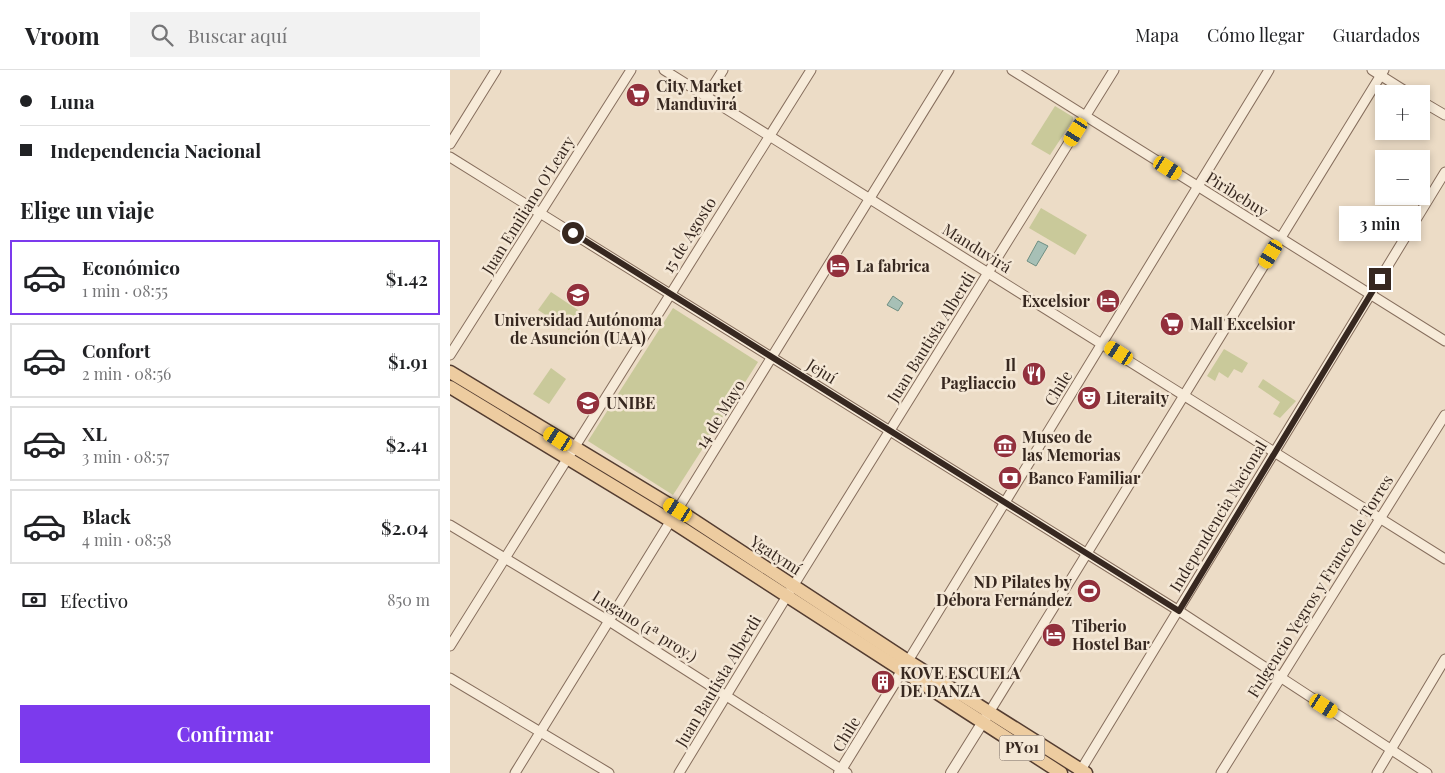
<!DOCTYPE html>
<html lang="es">
<head>
<meta charset="utf-8">
<style>
	:root { --surface:#fff; --page:#f2f2f2; --text:#202124; --muted:#757577; --line:#e0e0e0; --accent:#7c3aed }
	body { margin:0; font-family:"Playfair Display",serif; background:var(--page); color:var(--text); height:100vh; display:flex; flex-direction:column; font-size:19px; white-space:nowrap }
	* { box-sizing:border-box; margin:0 }
	p { font-size:16px; color:var(--muted) }
	.icon { flex:none; width:28px; height:28px; fill:none; stroke:currentColor; stroke-width:2; stroke-linecap:round; stroke-linejoin:round }
	.map { position:relative; flex:1; overflow:hidden }
	.sheet { display:flex; flex-direction:column; background:var(--surface); width:450px }
	.sheet>* { flex:none }
	.hud { display:grid; align-content:center; height:110px; padding:0 20px; background:var(--surface) }
	.tools { position:absolute; left:925px; top:15px; display:grid; gap:10px }
	.tools a { display:grid; place-items:center; width:55px; height:55px; border-radius:0px; background:var(--surface); box-shadow:0 2px 8px #0003; font-size:25px }
	.end { position:absolute; width:22px; height:22px; margin:-11px; border:6px solid #372820; background:#fff; box-shadow:0 0 0 2px #fff }
	.from { border-radius:50% }
	.bubble { position:absolute; height:35px; border-radius:0px; background:var(--surface); box-shadow:0 2px 8px #0003; font-size:16px; font-weight:600; line-height:35px; text-align:center }
	.car { position:absolute; width:15px; height:30px; margin:-15px -8px; border-radius:6px; box-shadow:0 0 4px 1px #0007; background:linear-gradient(#f5c518 24%,#345 0 40%,#f5c518 0 76%,#345 0 86%,#f5c518 0) }
	.hud b { display:flex; align-items:center; gap:18px; height:48px; font-size:19px }
	.hud b+b { border-top:1px solid var(--line) }
	.hud i { width:12px; height:12px; background:var(--text) }
	ul { padding:0; list-style:none }
	li { display:flex; align-items:center; gap:15px; height:75px; margin:0 10px 8px; padding:0 10px; border:2px solid var(--line); border-radius:0px }
	li div { flex:1 }
	li b { display:block; font-size:19px }
	li em { font-style:normal; font-weight:600 }
	li.on { border-color:var(--accent) }
	li>.icon { width:45px; height:45px; stroke-width:1.5 }
	h2 { padding:0 20px; font-size:22px; line-height:60px }
	.pay { display:flex; align-items:center; gap:12px; height:55px; padding:0 20px; font-size:19px }
	.pay p { margin-inline-start:auto }
	.button { display:flex; gap:10px; margin-top:auto; padding:10px 20px }
	.button a { flex:1; height:58px; border-radius:0px; background:var(--accent); color:#fff; font-size:20px; font-weight:600; line-height:58px; text-align:center }
	header { display:flex; align-items:center; gap:30px; box-sizing:border-box; height:70px; padding:0 25px; background:var(--surface); border-bottom:1px solid var(--line) }
	header strong { font-size:24px }
	nav { display:flex; gap:28px; margin-inline-start:auto; font-size:18px }
	.search { width:350px; height:45px; background:var(--page); display:flex; align-items:center; gap:12px; box-sizing:border-box; padding:0 18px; border-radius:0px; color:var(--muted); font-size:19px }
	main { display:flex; flex:1; min-height:0 }
	.map>svg:first-child { display:block }
</style>
</head>
<body>
<header>
<strong>Vroom</strong>
<div class="search"><svg class="icon" aria-label="search" viewBox="0 0 24 24"><circle cx="10" cy="10" r="6"/><path d="M15 15l6 6"/></svg>Buscar aquí</div>
<nav><a>Mapa</a><a>Cómo llegar</a><a>Guardados</a></nav>
</header>
<main>
<section class="sheet">
<div class="hud">
<b><i class="from"></i>Luna</b>
<b><i></i>Independencia Nacional</b>
</div>
<h2>Elige un viaje</h2>
<ul>
<li class="on"><svg class="icon" aria-label="car" viewBox="0 0 24 24"><path d="M5 17H2v-5l4-1 3-4h7l3 4 3 1v5h-3M9 17h6M6 11h13"/><circle cx="7" cy="17" r="2"/><circle cx="17" cy="17" r="2"/></svg><div><b>Económico</b><p>1 min · 08:55</p></div><em>$1.42</em></li>
<li><svg class="icon" aria-label="car" viewBox="0 0 24 24"><path d="M5 17H2v-5l4-1 3-4h7l3 4 3 1v5h-3M9 17h6M6 11h13"/><circle cx="7" cy="17" r="2"/><circle cx="17" cy="17" r="2"/></svg><div><b>Confort</b><p>2 min · 08:56</p></div><em>$1.91</em></li>
<li><svg class="icon" aria-label="car" viewBox="0 0 24 24"><path d="M5 17H2v-5l4-1 3-4h7l3 4 3 1v5h-3M9 17h6M6 11h13"/><circle cx="7" cy="17" r="2"/><circle cx="17" cy="17" r="2"/></svg><div><b>XL</b><p>3 min · 08:57</p></div><em>$2.41</em></li>
<li><svg class="icon" aria-label="car" viewBox="0 0 24 24"><path d="M5 17H2v-5l4-1 3-4h7l3 4 3 1v5h-3M9 17h6M6 11h13"/><circle cx="7" cy="17" r="2"/><circle cx="17" cy="17" r="2"/></svg><div><b>Black</b><p>4 min · 08:58</p></div><em>$2.04</em></li>
</ul>
<div class="pay"><svg class="icon" aria-label="cash" viewBox="0 0 24 24"><path d="M3 7h18v10H3z"/><circle cx="12" cy="12" r="2"/></svg>Efectivo<p>850 m</p></div>
<div class="button"><a>Confirmar</a></div>
</section>
<div class="map">
<svg width="995" height="703" viewBox="0 0 995 703">
	<rect width="100%" height="100%" fill="#ecdcc6"/>
	<g fill="#c9c99a">
		<polygon points="605,36 623,47 623,50 600,85 581,74"/>
		<polygon points="591,138 637,165 625,185 579,158"/>
		<polygon points="101,222 131,242 119,260 88,240"/>
		<polygon points="223,238 308,292 223,425 138,371"/>
		<polygon points="774,279 798,293 792,303 784,299 778,308 769,302 765,311 757,306"/>
		<polygon points="101,298 116,309 99,334 83,324"/>
		<polygon points="813,309 846,331 830,348 823,344 830,332 808,317"/>
	</g>
	<g fill="#a7c0b6" stroke="#6e8e82">
		<polygon points="588,171 598,176 586,196 577,191"/>
		<polygon points="443,226 453,233 448,241 437,235"/>
	</g>
	<g fill="none" stroke-linecap="round" stroke-linejoin="round">
		<g stroke="#866e5d" stroke-width="11">
			<g id="minor">
				<polyline points="214,0 995,489"/>
				<polyline points="562,0 995,271"/>
				<polyline points="922,0 960,24"/>
				<polyline points="256,27 273,0"/>
				<polyline points="971,31 995,45"/>
				<polyline points="0,74 46,0"/>
				<polyline points="0,87 729,541 977,703"/>
				<polyline points="0,285 181,0"/>
				<polyline points="0,455 159,551 397,703"/>
				<polyline points="0,576 361,0"/>
				<polyline points="458,591 819,0"/>
				<polyline points="0,608 159,703"/>
				<polyline points="540,641 934,0"/>
				<polyline points="65,703 499,0"/>
				<polyline points="229,703 337,526 664,0"/>
				<polyline points="629,703 995,102"/>
				<polyline points="771,703 995,345"/>
				<polyline points="927,703 995,589"/>
			</g>
		</g>
		<g stroke="#866e5d" stroke-width="12">
			<g id="tertiary">
				<polyline points="389,703 455,596"/>
				<polyline points="501,703 536,647"/>
			</g>
		</g>
		<g stroke="#543d31" stroke-width="15">
			<g id="primary">
				<polyline points="0,302 228,440 458,591 636,703"/>
				<polyline points="0,317 221,451 611,703"/>
			</g>
		</g>
		<use href="#minor" stroke="#f7ebd9" stroke-width="9"/>
		<use href="#tertiary" stroke="#f7ebd9" stroke-width="10"/>
		<use href="#primary" stroke="#edcca0" stroke-width="12"/>
	</g>
	<g fill="none" stroke-linecap="round" stroke-linejoin="round">
		<polyline stroke="#372820" stroke-width="6" points="123,163 729,541 930,209"/>
	</g>
	<defs>
		<g id="supermarket-disc" transform="scale(1.25)"><circle r="9.5" fill="#92303c" stroke="#f4e7d5"/><path d="M-6-5.5h2.5l.6 2H6L4.5 2H-2.5L-4.4-4H-6ZM-1.5 3.2a1.3 1.3 0 1 0 .1 0ZM3 3.2a1.3 1.3 0 1 0 .1 0Z" fill="#fff"/></g>
		<g id="hotel-disc" transform="scale(1.25)"><circle r="9.5" fill="#92303c" stroke="#f4e7d5"/><path d="M-6-4.5h1.5V1H6V5H4.5V3h-9V5H-6ZM-4 0a1.8 1.8 0 1 1 3.6 0ZM.5 0V-2.5h3Q6-2.5 6 0Z" fill="#fff"/></g>
		<g id="university-disc" transform="scale(1.25)"><circle r="9.5" fill="#92303c" stroke="#f4e7d5"/><path d="M0-5L7-2L0 1L-7-2ZM-4 1L0 2.5L4 1V4Q0 6-4 4Z" fill="#fff"/></g>
		<g id="restaurant-disc" transform="scale(1.25)"><circle r="9.5" fill="#92303c" stroke="#f4e7d5"/><path d="M-5-6h1v4h1v-4h1v4h1v-4h1v5L-1.5 .5V6h-2V.5L-5-1ZM5-6V6H3V1.5H1.5Q1.5-4 5-6Z" fill="#fff"/></g>
		<g id="theatre-disc" transform="scale(1.25)"><circle r="9.5" fill="#92303c" stroke="#f4e7d5"/><path d="M-5-5.5Q0-4 5-5.5V0Q5 5 0 6Q-5 5-5 0ZM-3.3-2.5H-1v1.5H-3.3ZM1-2.5H3.3v1.5H1ZM-2.8 1Q0 5.5 2.8 1Z" fill="#fff"/></g>
		<g id="museum-disc" transform="scale(1.25)"><circle r="9.5" fill="#92303c" stroke="#f4e7d5"/><path d="M0-6L6-3V-2H-6V-3ZM-5-1h2V3h-2ZM-1-1h2V3h-2ZM3-1h2V3H3ZM-6 4H6V6H-6Z" fill="#fff"/></g>
		<g id="bank-disc" transform="scale(1.25)"><circle r="9.5" fill="#92303c" stroke="#f4e7d5"/><path d="M-6-4H6V4H-6ZM0-2.3a2.3 2.3 0 1 0 0 4.6a2.3 2.3 0 1 0 0-4.6Z" fill="#fff"/></g>
		<g id="stadium-disc" transform="scale(1.25)"><circle r="9.5" fill="#92303c" stroke="#f4e7d5"/><path d="M0-5a6.5 5 0 1 0 0 10a6.5 5 0 1 0 0-10ZM-3.5-1.8h7v3.6h-7Z" fill="#fff"/></g>
		<g id="building-disc" transform="scale(1.25)"><circle r="9.5" fill="#92303c" stroke="#f4e7d5"/><path d="M-4-6H4V6H1V3H-1V6H-4ZM-2.5-4.3h1.7v1.8h-1.7ZM.8-4.3h1.7v1.8H.8ZM-2.5-1h1.7V.8h-1.7ZM.8-1h1.7V.8H.8Z" fill="#fff"/></g>
	</defs>
	<g fill-rule="evenodd">
		<use href="#supermarket-disc" x="188" y="25"/>
		<use href="#hotel-disc" x="388" y="196"/>
		<use href="#university-disc" x="128" y="225"/>
		<use href="#hotel-disc" x="658" y="231"/>
		<use href="#supermarket-disc" x="722" y="254"/>
		<use href="#restaurant-disc" x="584" y="304"/>
		<use href="#theatre-disc" x="639" y="328"/>
		<use href="#university-disc" x="138" y="333"/>
		<use href="#museum-disc" x="555" y="376"/>
		<use href="#bank-disc" x="560" y="408"/>
		<use href="#stadium-disc" x="639" y="521"/>
		<use href="#hotel-disc" x="604" y="565"/>
		<use href="#building-disc" x="433" y="612"/>
	</g>
	<g text-anchor="middle" stroke-width="5" stroke-linejoin="round" paint-order="stroke">
		<rect fill="#f4e7d5" stroke="#706156" stroke-width="1" x="549.5" y="665.5" width="45" height="25" rx="4"/>
		<g font-size="15" font-weight="bold" fill="#372820">
			<text x="572" y="683">PY01</text>
		</g>
		<g font-size="16" font-weight="bold" fill="#372820" stroke="#f4e7d5" text-anchor="start">
			<text x="206" y="22">City Market<tspan x="206" dy="18">Manduvirá</tspan></text>
			<text x="406" y="202">La fabrica</text>
			<text x="640" y="237" text-anchor="end">Excelsior</text>
			<text x="128" y="256" text-anchor="middle">Universidad Autónoma<tspan x="128" dy="18">de Asunción (UAA)</tspan></text>
			<text x="740" y="260">Mall Excelsior</text>
			<text x="566" y="301" text-anchor="end">Il<tspan x="566" dy="18">Pagliaccio</tspan></text>
			<text x="656" y="334">Literaity</text>
			<text x="156" y="339">UNIBE</text>
			<text x="572" y="373">Museo de<tspan x="572" dy="18">las Memorias</tspan></text>
			<text x="578" y="414">Banco Familiar</text>
			<text x="622" y="518" text-anchor="end">ND Pilates by<tspan x="622" dy="18">Débora Fernández</tspan></text>
			<text x="622" y="562">Tiberio<tspan x="622" dy="18">Hostel Bar</tspan></text>
			<text x="450" y="609">KOVE ESCUELA<tspan x="450" dy="18">DE DANZA</tspan></text>
		</g>
		<g font-size="16" fill="#372820" stroke="#f4e7d5">
			<text transform="translate(787 124) rotate(32)" y="6">Piribebuy</text>
			<text transform="translate(78 135) rotate(-58)" y="6">Juan Emiliano O'Leary</text>
			<text transform="translate(239 165) rotate(-58)" y="6">15 de Agosto</text>
			<text transform="translate(527 178) rotate(32)" y="6">Manduvirá</text>
			<text transform="translate(481 267) rotate(-58)" y="6">Juan Bautista Alberdi</text>
			<text transform="translate(372 301) rotate(32)" y="6">Jejuí</text>
			<text transform="translate(608 318) rotate(-59)" y="6">Chile</text>
			<text transform="translate(270 344) rotate(-58)" y="6">14 de Mayo</text>
			<text transform="translate(768 446) rotate(-59)" y="6">Independencia Nacional</text>
			<text transform="translate(326 485) rotate(33)" y="6">Ygatymí</text>
			<text transform="translate(870 516) rotate(-58)" y="6">Fulgencio Yegros y Franco de Torres</text>
			<text transform="translate(195 556) rotate(32)" y="6">Lugano (1ª proy.)</text>
			<text transform="translate(268 611) rotate(-59)" y="6">Juan Bautista Alberdi</text>
			<text transform="translate(396 664) rotate(-59)" y="6">Chile</text>
		</g>
	</g>
</svg>
<div class="tools">
<a>+</a>
<a>−</a>
</div>
<i class="end from" style="left:123px;top:163px"></i>
<i class="end" style="left:930px;top:209px"></i>
<div class="bubble" style="left:889px;top:136px;width:82px">3 min</div>
<i class="car" style="left:626px;top:62px;rotate:212deg"></i>
<i class="car" style="left:718px;top:98px;rotate:122deg"></i>
<i class="car" style="left:821px;top:184px;rotate:211deg"></i>
<i class="car" style="left:669px;top:283px;rotate:302deg"></i>
<i class="car" style="left:108px;top:369px;rotate:302deg"></i>
<i class="car" style="left:228px;top:440px;rotate:301deg"></i>
<i class="car" style="left:874px;top:636px;rotate:123deg"></i>
</div>
</main>
</body>
</html>
